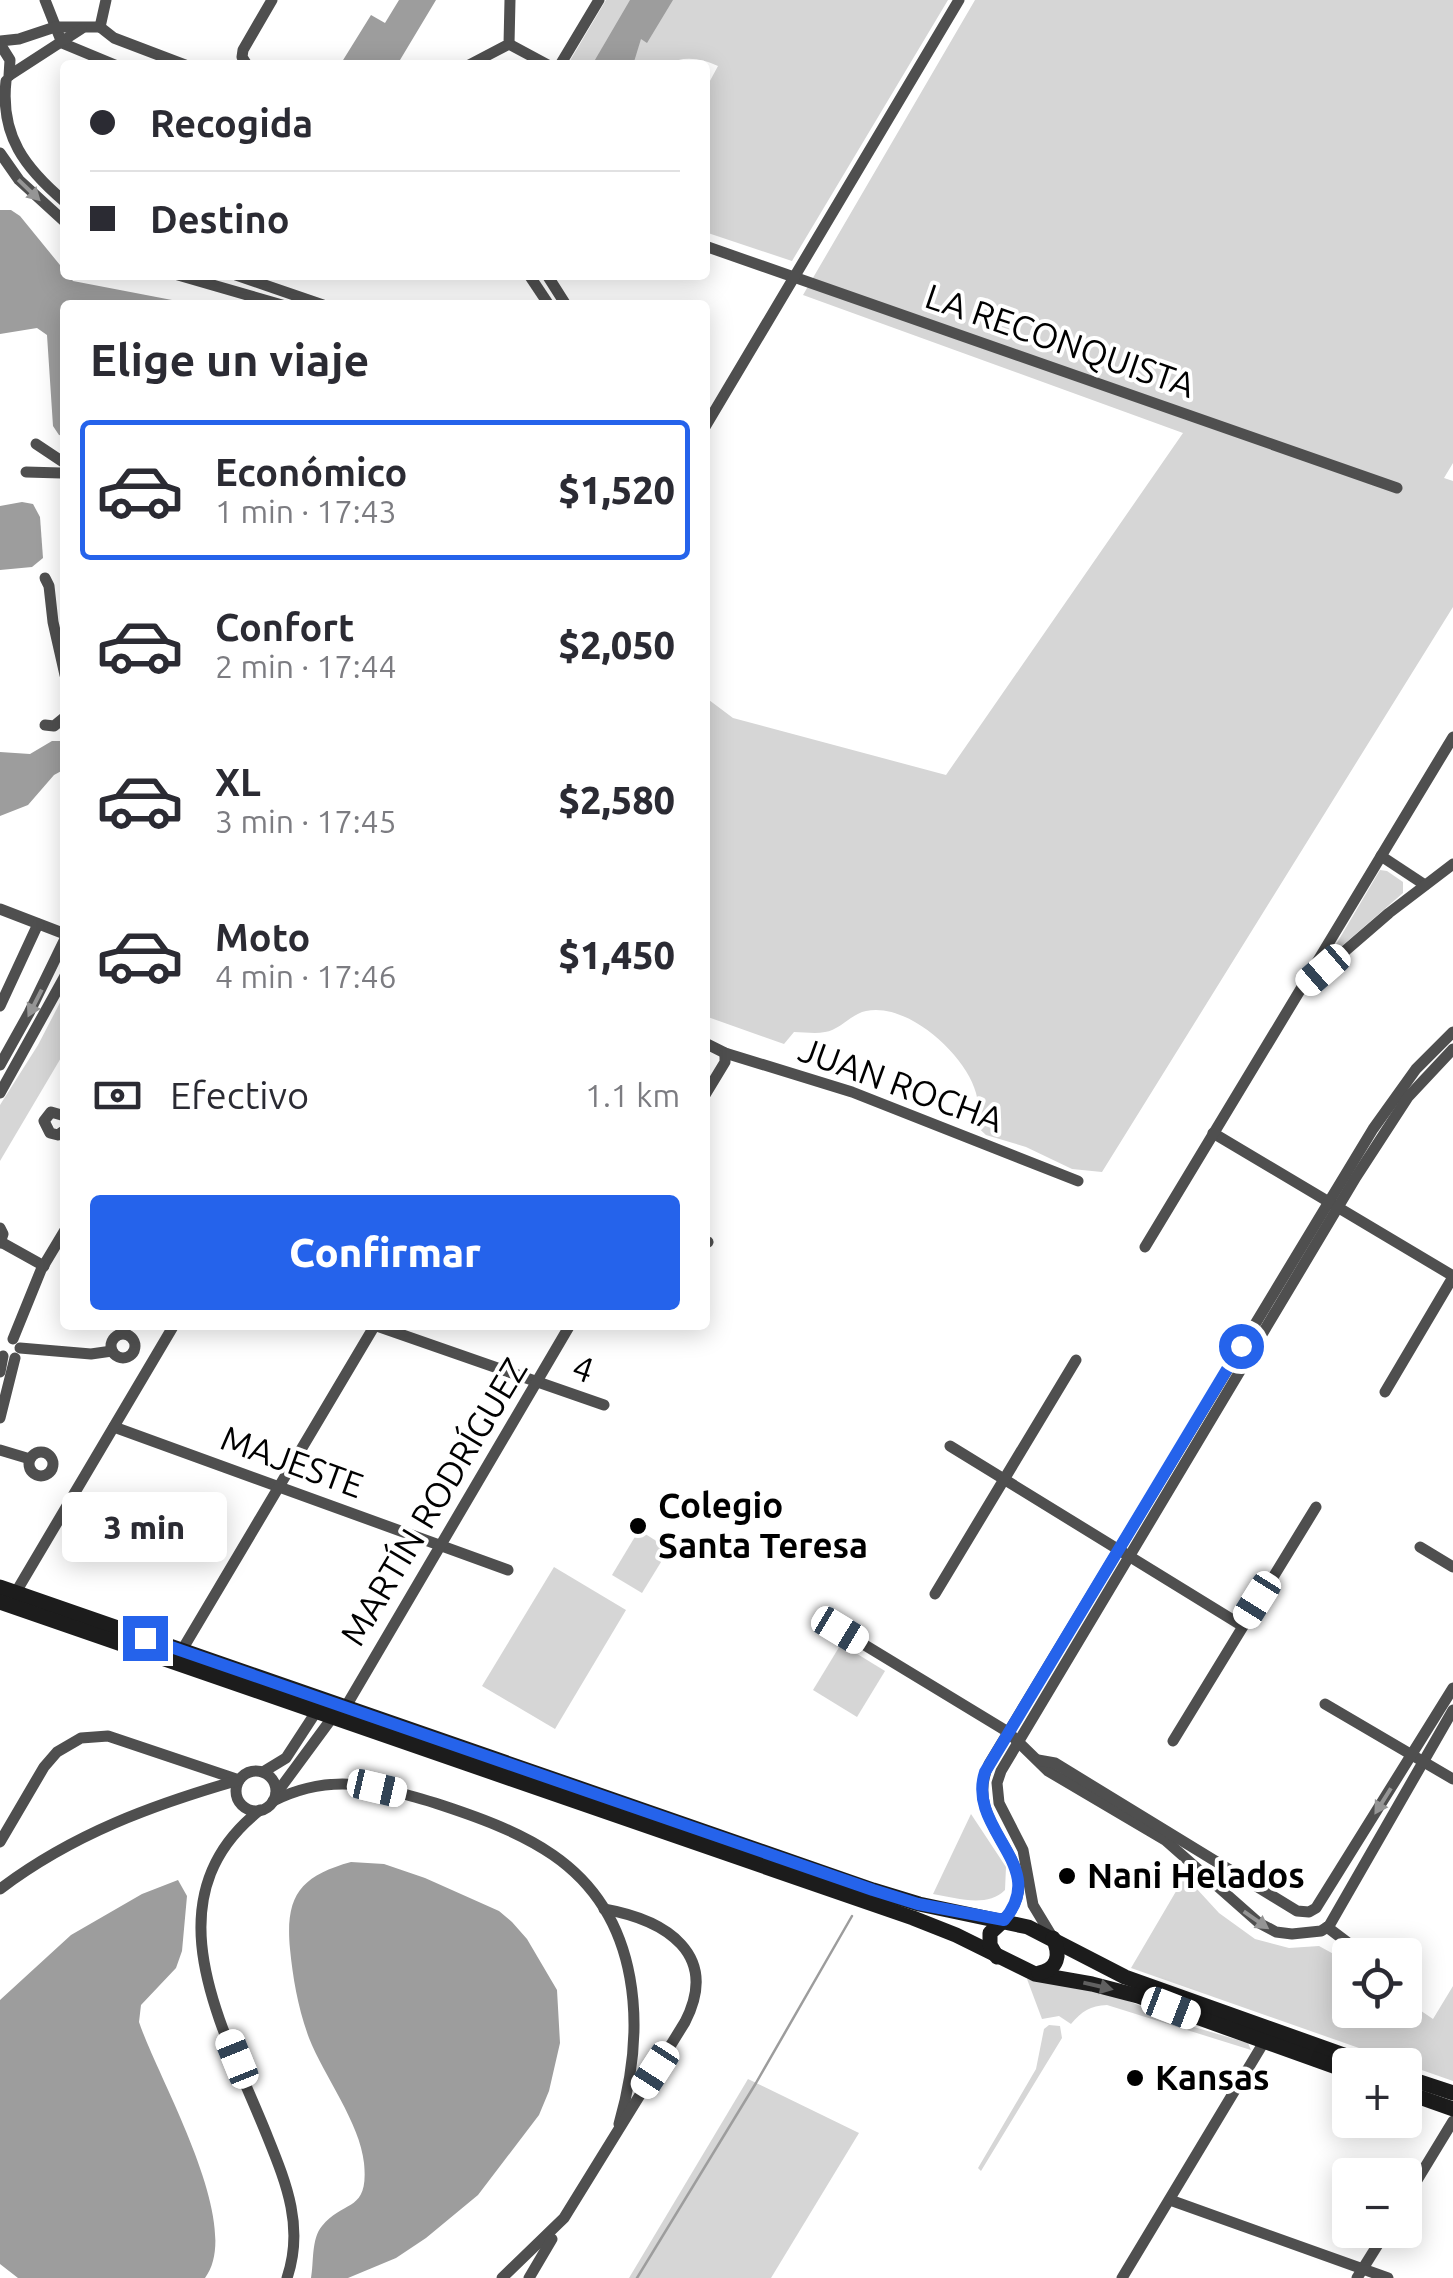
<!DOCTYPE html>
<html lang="es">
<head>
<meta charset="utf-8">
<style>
	:root { --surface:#fff; --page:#f7f7f7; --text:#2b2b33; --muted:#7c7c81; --line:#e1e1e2; --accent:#2563eb }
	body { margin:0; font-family:Ubuntu,sans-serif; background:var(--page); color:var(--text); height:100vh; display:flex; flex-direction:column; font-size:38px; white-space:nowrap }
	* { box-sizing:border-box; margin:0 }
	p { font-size:32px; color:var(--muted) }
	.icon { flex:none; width:55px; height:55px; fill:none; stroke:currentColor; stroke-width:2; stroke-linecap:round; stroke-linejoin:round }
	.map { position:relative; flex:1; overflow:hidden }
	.panel { position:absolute; left:60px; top:300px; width:650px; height:1030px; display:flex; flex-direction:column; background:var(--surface); border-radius:10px; box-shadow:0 5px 25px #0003 }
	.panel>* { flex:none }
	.top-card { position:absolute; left:60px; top:60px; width:650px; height:220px; border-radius:10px; box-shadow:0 5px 25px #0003; display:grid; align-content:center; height:220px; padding:0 30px; background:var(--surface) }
	.tools { position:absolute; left:1332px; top:1938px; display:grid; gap:20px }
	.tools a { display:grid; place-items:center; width:90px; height:90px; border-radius:10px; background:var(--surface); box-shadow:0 5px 25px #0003; font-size:50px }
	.end { position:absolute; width:45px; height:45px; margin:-22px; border:12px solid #2563eb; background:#fff; box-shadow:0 0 0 5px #fff }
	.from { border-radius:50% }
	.bubble { position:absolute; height:70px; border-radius:10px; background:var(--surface); box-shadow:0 5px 25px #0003; font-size:32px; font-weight:800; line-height:70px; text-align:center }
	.car { position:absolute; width:30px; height:60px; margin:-30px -15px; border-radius:12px; box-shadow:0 0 8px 2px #0007; background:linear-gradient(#fff 24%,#345 0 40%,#fff 0 76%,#345 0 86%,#fff 0) }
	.top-card b { display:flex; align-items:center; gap:35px; height:95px; font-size:38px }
	.top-card b+b { border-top:2px solid var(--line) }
	.top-card i { width:25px; height:25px; background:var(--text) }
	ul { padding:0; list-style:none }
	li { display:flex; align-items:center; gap:30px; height:140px; margin:0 20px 15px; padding:0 10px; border:5px solid transparent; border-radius:10px }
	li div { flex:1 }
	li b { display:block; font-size:38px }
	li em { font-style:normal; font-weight:800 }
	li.selected { border-color:var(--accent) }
	li>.icon { width:90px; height:90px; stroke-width:1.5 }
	h2 { padding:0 30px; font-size:45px; line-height:120px }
	.pay { display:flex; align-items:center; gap:25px; height:110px; padding:0 30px; font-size:38px }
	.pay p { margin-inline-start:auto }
	.button { display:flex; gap:20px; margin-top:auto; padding:20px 30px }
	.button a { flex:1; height:115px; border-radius:10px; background:var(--accent); color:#fff; font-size:40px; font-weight:800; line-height:115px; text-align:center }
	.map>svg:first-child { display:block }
</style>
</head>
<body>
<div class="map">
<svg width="1453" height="2278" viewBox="0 0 1453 2278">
	<rect width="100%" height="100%" fill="#fff"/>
	<g fill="#d6d6d6">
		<path d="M 606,0 L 948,0 L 792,261 L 705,232 L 705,90 L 718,66 C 701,58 683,55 666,65 L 568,64 Z"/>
		<path d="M 975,0 L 1453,0 L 1453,463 L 1444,478 L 1453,481 L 1453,607 L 1102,1172 L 1072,1169 L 1026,1147 L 986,1135 L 973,1123 C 975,1113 979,1102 976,1093 C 966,1055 908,1002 866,1011 C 851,1014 840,1030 825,1032 C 815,1034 804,1032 794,1032 L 784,1044 L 705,1016 L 705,697 L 733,718 L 946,775 L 1183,433 L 803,295 Z"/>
		<polygon points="1380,870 1387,871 1403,882 1403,893 1328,958"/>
		<polygon points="65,993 65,1051 0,1161 0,1105 38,1045"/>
		<polygon points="639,1530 669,1549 642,1593 612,1575"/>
		<polygon points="554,1567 626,1610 555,1729 482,1686"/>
		<polygon points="841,1644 885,1671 857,1717 813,1690"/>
		<path d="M 971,1814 L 1006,1867 L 1005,1890 C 987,1908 957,1898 933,1894 Z"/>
		<polygon points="1185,1876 1219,1913 1255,1939 1289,1948 1319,1946 1350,1963 1350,2010 1405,2010 1405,2000 1433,2019 1453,1986 1453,2081 1131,1968"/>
		<path d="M 1027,1979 L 1109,1993 L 1184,2024 L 1248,2043 L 1251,2050 L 1107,2005 C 1090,2006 1082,2011 1071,2024 L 1059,2016 L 1042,2019 Z"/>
		<polygon points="1049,2025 1060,2026 1062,2038 981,2171 978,2168 1036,2069 1044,2029"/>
		<polygon points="748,2079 859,2133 771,2278 629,2278"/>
	</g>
	<g fill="#9d9d9d">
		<polygon points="399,0 436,0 397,65 340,65 371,15 385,23"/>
		<polygon points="630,0 673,0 647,43 641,39 633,65 592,65"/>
		<polygon points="0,210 11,210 20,216 73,281 198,305 65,305 65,436 59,435 53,426 47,335 37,328 0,334"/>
		<polygon points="22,502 33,504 40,517 43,558 32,567 0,570 0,506"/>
		<polygon points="52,741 65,741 65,769 54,775 28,805 0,816 0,752 30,754"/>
		<path d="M 351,1862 L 384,1864 L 425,1878 L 499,1911 L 512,1922 L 527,1939 L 557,1990 L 560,2043 L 549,2091 L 539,2115 L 478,2195 L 426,2238 L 396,2258 L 348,2278 L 311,2278 C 314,2263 311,2239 322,2226 C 344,2199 369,2213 364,2163 C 360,2123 324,2076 309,2038 C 298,2008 293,1979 290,1949 C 285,1896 300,1876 351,1862 Z"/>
		<path d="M 178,1880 L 187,1896 L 182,1951 L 176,1968 L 141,2005 L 139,2022 C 158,2079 245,2225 205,2278 L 18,2278 L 0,2264 L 0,2000 L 71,1935 L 142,1894 Z"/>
	</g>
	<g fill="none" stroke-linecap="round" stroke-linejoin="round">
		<polyline stroke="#9d9d9d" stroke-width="2.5" points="637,2278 756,2083 852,1916"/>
		<g stroke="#4f4f4f" stroke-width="11">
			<polyline points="45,0 62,43 115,65"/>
			<polyline points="100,27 114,38 185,65"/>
			<polyline points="100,27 106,0"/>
			<polyline points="0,41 19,39 55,27 100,27"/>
			<polyline points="0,44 10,60 9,76"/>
			<polyline points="509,44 548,65"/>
			<polyline points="247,65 242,57 243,50 272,0"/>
			<polyline points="469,65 509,44 510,0"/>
			<polyline points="560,65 599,0"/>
			<polyline points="10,75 81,29"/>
			<path d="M 6,81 C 0,136 25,168 65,202"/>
			<polyline points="0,153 19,180 65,222"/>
			<polyline points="705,246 1397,488"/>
			<polyline points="178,275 282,305"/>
			<polyline points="236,275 323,305"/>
			<polyline points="529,275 549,305"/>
			<polyline points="547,275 566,305"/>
			<polyline points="705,427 959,0"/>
			<polyline points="36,444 63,462"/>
			<polyline points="26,472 61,473"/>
			<polyline points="45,578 49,586 53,622 65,675"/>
			<polyline points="45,725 54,726 65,717"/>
			<polyline points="1381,856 1425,885"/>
			<polyline points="0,909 65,934"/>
			<polyline points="1309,982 1389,913 1453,864"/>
			<polyline points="0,1006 38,924"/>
			<polyline points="705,1043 725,1053 852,1092 1078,1181"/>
			<polyline points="0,1065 29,1013 65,939"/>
			<polyline points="0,1093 65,976"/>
			<polyline points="705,1095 725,1062 725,1053"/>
			<polyline points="65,1116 51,1112 44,1121 50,1133 58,1135 65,1130"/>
			<polyline points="1213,1133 1453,1276"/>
			<polyline points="0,1228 3,1234 0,1243"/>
			<polyline points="705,1241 708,1242"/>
			<polyline points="1,1242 44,1266"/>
			<polyline points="1145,1247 1453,737"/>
			<polyline points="374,1325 604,1405"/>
			<circle cx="123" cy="1346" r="12"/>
			<polyline points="13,1339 41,1270 65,1230"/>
			<polyline points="20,1348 91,1354 112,1351"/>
			<polyline points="0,1372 3,1356"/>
			<polyline points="1385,1392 1453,1277"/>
			<polyline points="0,1418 15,1358"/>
			<polyline points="114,1427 508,1570"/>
			<polyline points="950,1446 1241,1625"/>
			<polyline points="0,1450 30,1459"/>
			<circle cx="41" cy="1464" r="12"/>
			<polyline points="1420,1547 1453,1567"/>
			<polyline points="16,1592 174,1325"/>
			<polyline points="935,1594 1076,1360"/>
			<polyline points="840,1630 1008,1732 1048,1771 1165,1840 1259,1923 1276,1932 1292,1934 1321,1931 1329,1926 1453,1710"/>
			<polyline points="182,1650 375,1325"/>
			<polyline points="1325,1704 1453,1779"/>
			<polyline points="346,1714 345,1708 570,1325"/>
			<polyline points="1173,1741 1316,1507"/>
			<polyline points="1038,1760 1055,1763 1297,1911 1309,1912 1316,1908 1453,1688"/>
			<circle cx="256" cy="1791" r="20"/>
			<polyline points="263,1772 286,1758 316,1712"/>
			<polyline points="276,1794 332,1718 330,1712"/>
			<path d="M 273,1801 C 331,1772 375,1785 435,1803 C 475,1816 518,1831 553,1855 C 643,1917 646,2030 619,2124"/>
			<path d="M 260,1810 C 145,1900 226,2032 268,2138 C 287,2185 304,2228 287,2278"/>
			<polyline points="0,1842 44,1767 57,1752 81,1738 108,1736 239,1780"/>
			<path d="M 0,1889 C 73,1834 152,1805 239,1780"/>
			<path d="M 1004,1920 C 1054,1863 958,1829 989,1764 L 1373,1129 L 1416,1069 L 1453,1032"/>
			<polyline points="1327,1927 1364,1955"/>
			<polyline points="1053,1938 1033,1905 1023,1850 999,1803 997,1783 1001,1771 1356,1177 1408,1097 1453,1049"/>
			<polyline points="1405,1981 1407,1982"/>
			<polyline points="1170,2200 1388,2278"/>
			<polyline points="1405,2200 1453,2121"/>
			<path d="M 502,2278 L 564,2218 L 685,2022 C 720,1954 666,1920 604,1909"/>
			<polyline points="529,2278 552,2239"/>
			<polyline points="1122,2278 1264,2042"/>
			<polyline points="1357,2278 1387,2230"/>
		</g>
		<g stroke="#1c1c1c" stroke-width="15">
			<polyline points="0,1587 873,1890 919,1904 1028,1927 1125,1977 1372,2065"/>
			<polyline points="0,1602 913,1918 956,1935 1035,1974 1092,1984 1138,1996 1350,2072"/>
			<polyline points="997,1957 990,1945 990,1933 1004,1920"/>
			<path d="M 1039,1973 C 1058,1969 1061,1955 1053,1938"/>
			<polyline points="1405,2077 1453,2093"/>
			<polyline points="1405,2092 1453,2109"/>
		</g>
	</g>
	<defs><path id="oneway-solid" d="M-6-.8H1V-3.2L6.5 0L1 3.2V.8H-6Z" transform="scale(2.5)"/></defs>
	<g fill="#959595">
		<use href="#oneway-solid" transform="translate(29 190) rotate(44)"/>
		<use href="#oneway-solid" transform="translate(35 1003) rotate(117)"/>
		<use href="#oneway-solid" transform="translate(1383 1801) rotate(122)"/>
		<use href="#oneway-solid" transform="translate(1256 1920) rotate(35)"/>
	</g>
	<use fill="#606060" href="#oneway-solid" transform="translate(1098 1986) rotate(13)"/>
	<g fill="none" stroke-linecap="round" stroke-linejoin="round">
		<path stroke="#2563eb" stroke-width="12" d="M 145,1638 L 873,1890 L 918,1904 L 1004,1920 C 1051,1866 966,1830 985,1772 L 1241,1346"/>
	</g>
	<g fill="#000" stroke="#fff" stroke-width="4">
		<circle cx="638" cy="1526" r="10"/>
		<circle cx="1067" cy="1876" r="10"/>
		<circle cx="1135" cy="2078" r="10"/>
	</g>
	<g text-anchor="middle" stroke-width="8" stroke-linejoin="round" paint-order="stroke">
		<g font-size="35" fill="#000" stroke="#fff">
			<text transform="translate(1060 341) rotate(19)" y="12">LA RECONQUISTA</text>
			<text transform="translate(901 1085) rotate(20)" y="12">JUAN ROCHA</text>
			<text transform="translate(583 1369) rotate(19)" y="12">4</text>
			<text transform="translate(292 1462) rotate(20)" y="12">MAJESTE</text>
			<text transform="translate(434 1502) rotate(-59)" y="12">MARTÍN RODRÍGUEZ</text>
		</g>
		<g font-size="35" font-weight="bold" fill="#000" stroke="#fff" text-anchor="start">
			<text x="658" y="1518">Colegio<tspan x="658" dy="40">Santa Teresa</tspan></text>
			<text x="1087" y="1888">Nani Helados</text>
			<text x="1155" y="2090">Kansas</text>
		</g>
	</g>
</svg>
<div class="tools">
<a><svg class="icon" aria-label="locate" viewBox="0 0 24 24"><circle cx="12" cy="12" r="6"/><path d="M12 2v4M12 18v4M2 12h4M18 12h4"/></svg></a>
<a>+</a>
<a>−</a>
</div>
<i class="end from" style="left:1241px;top:1346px"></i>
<i class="end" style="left:145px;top:1638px"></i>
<div class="bubble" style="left:62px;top:1492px;width:165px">3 min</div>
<i class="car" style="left:1323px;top:970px;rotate:229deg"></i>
<i class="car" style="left:1257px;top:1600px;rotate:212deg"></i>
<i class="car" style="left:840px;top:1630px;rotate:121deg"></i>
<i class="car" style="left:377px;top:1788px;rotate:103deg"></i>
<i class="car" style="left:1171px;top:2008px;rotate:111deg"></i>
<i class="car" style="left:237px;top:2059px;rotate:338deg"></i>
<i class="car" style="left:655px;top:2070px;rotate:213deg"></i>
<div class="top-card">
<b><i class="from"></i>Recogida</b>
<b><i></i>Destino</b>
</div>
<section class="panel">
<h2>Elige un viaje</h2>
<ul>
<li class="selected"><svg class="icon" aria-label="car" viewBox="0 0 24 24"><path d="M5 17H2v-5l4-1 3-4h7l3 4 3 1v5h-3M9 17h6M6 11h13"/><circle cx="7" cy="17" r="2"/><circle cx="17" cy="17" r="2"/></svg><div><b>Económico</b><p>1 min · 17:43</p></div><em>$1,520</em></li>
<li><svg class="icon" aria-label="car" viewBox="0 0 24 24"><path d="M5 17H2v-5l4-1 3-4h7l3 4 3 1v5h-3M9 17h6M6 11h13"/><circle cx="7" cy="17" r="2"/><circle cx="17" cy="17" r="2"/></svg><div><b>Confort</b><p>2 min · 17:44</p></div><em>$2,050</em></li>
<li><svg class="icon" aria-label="car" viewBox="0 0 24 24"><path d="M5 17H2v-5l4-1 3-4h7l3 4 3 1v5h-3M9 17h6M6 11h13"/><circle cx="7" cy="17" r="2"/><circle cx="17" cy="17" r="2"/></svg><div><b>XL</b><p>3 min · 17:45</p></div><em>$2,580</em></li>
<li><svg class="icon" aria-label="car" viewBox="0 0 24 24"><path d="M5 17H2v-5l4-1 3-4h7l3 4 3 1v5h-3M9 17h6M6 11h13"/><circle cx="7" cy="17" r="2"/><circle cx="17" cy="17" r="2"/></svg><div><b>Moto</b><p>4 min · 17:46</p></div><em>$1,450</em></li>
</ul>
<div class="pay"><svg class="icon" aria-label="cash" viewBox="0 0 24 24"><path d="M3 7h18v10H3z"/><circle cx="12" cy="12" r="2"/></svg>Efectivo<p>1.1 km</p></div>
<div class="button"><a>Confirmar</a></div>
</section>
</div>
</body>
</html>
